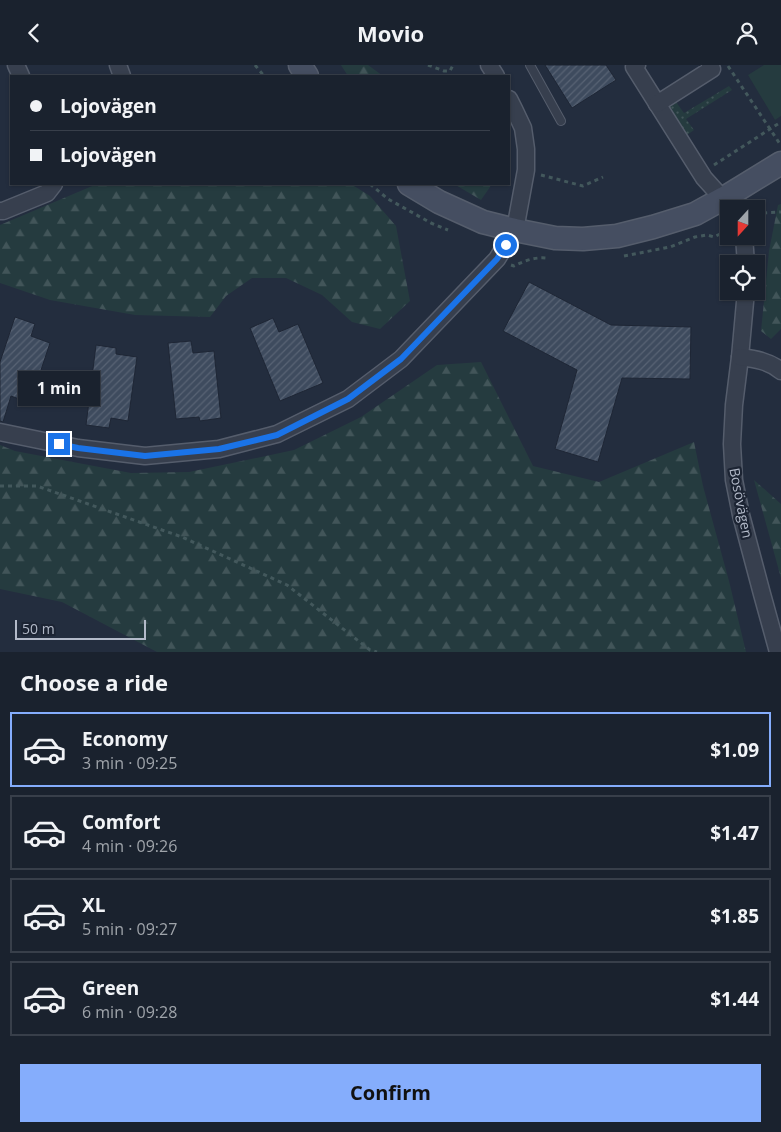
<!DOCTYPE html>
<html lang="en">
<head>
<meta charset="utf-8">
<style>
	:root { --surface:#1a222e; --page:#232a36; --text:#f1f3f6; --muted:#9fa4aa; --line:#383f4a; --accent:#85adfc }
	body { margin:0; font-family:"Open Sans",sans-serif; background:var(--page); color:var(--text); height:100vh; display:flex; flex-direction:column; font-size:19px; white-space:nowrap }
	* { box-sizing:border-box; margin:0 }
	p { font-size:16px; color:var(--muted) }
	.icon { flex:none; width:28px; height:28px; fill:none; stroke:currentColor; stroke-width:2; stroke-linecap:round; stroke-linejoin:round }
	.map { position:relative; height:587px; overflow:hidden }
	.drawer { display:flex; flex-direction:column; background:var(--surface); flex:1 }
	.drawer>* { flex:none }
	.guide { position:absolute; left:10px; top:10px; width:500px; height:110px; border-radius:0px; box-shadow:0 1px 4px #0004,0 0 0 1px var(--line); display:grid; align-content:center; height:110px; padding:0 20px; background:var(--surface) }
	.needle { width:32px; rotate:201deg }
	.tools { position:absolute; left:720px; top:135px; display:grid; gap:10px }
	.tools a { display:grid; place-items:center; width:45px; height:45px; border-radius:0px; background:var(--surface); box-shadow:0 1px 4px #0004,0 0 0 1px var(--line); font-size:25px }
	.scale { position:absolute; left:15px; bottom:12px; width:131px; box-sizing:border-box; padding-left:5px; border:2px solid #b3bac9; border-top:0; font-size:14px; line-height:18px; white-space:nowrap; color:#b3bac9; -webkit-text-stroke:4px #1c2433; paint-order:stroke }
	.end { position:absolute; width:22px; height:22px; margin:-11px; border:6px solid #1a73e8; background:#fff; box-shadow:0 0 0 2px #fff }
	.from { border-radius:50% }
	.bubble { position:absolute; height:35px; border-radius:0px; background:var(--surface); box-shadow:0 1px 4px #0004,0 0 0 1px var(--line); font-size:16px; font-weight:700; line-height:35px; text-align:center }
	.guide b { display:flex; align-items:center; gap:18px; height:48px; font-size:19px }
	.guide b+b { border-top:1px solid var(--line) }
	.guide i { width:12px; height:12px; background:var(--text) }
	ul { padding:0; list-style:none }
	li { display:flex; align-items:center; gap:15px; height:75px; margin:0 10px 8px; padding:0 10px; border:2px solid var(--line); border-radius:0px }
	li div { flex:1 }
	li b { display:block; font-size:19px }
	li em { font-style:normal; font-weight:700 }
	li.active { border-color:var(--accent) }
	li>.icon { width:45px; height:45px; stroke-width:1.5 }
	h2 { padding:0 20px; font-size:22px; line-height:60px }
	.action { display:flex; gap:10px; margin-top:auto; padding:10px 20px }
	.action a { flex:1; height:58px; border-radius:0px; background:var(--accent); color:#111; font-size:20px; font-weight:700; line-height:58px; text-align:center }
	header { display:flex; justify-content:space-between; align-items:center; height:65px; padding:0 20px; background:var(--surface); font-size:22px; font-weight:700 }
	.map>svg:first-child { display:block }
</style>
</head>
<body>
<header><svg class="icon" aria-label="back" viewBox="0 0 24 24"><path d="M15 5l-7 7 7 7"/></svg>Movio<svg class="icon" aria-label="person" viewBox="0 0 24 24"><circle cx="12" cy="8" r="4"/><path d="M4 21q1-7 8-7t8 7"/></svg></header>
<div class="map">
<svg width="781" height="587" viewBox="0 0 781 587">
	<defs>
		<pattern id="grass-dots" width="8" height="8" patternUnits="userSpaceOnUse" patternTransform="scale(1.25)"><rect width="8" height="8" fill="#253b3f"/><path d="M2 2h.1M6 6h.1" fill="none" stroke="#425559" stroke-width="1.8" stroke-linecap="round"/></pattern>
		<pattern id="forest-firs" width="22" height="20" patternUnits="userSpaceOnUse" patternTransform="scale(1.25)"><rect width="22" height="20" fill="#253b3f"/><path d="M5 1l3.5 6h-7zM16 11l3.5 6h-7z" fill="#425559"/></pattern>
		<pattern id="building-hatch" width="6" height="6" patternUnits="userSpaceOnUse" patternTransform="scale(1.25)"><rect width="6" height="6" fill="#3e4b5e"/><path d="M-1 1l2-2M0 6l6-6M5 7l2-2" fill="none" stroke="#586374"/></pattern>
	</defs>
	<rect width="100%" height="100%" fill="#232d3e"/>
	<polygon fill="url(#grass-dots)" points="729,21 732,25 686,54 694,65 687,70 669,42 676,37 684,48"/>
	<g fill="url(#forest-firs)">
		<polygon points="341,0 368,0 383,11 348,11"/>
		<polygon points="97,119 351,119 370,131 396,161 410,236 380,264 352,257 322,230 286,213 252,213 226,231 210,252 135,250 50,235 0,218 0,160"/>
		<polygon points="454,119 491,119 490,122 481,135"/>
		<polygon points="781,139 781,264 771,274 761,266 769,186 778,140"/>
		<polygon points="481,297 533,401 599,417 694,377 703,421 729,516 746,587 157,587 62,537 0,524 0,380 15,386 131,408 189,407 294,385 361,352 437,300"/>
		<polygon points="754,415 781,439 781,513"/>
	</g>
	<polygon fill="#253b3f" points="764,0 781,0 781,51 775,55 748,10"/>
	<g fill="url(#building-hatch)" stroke="#1e2635">
		<polygon points="545,0 606,0 616,15 572,43"/>
		<polygon points="529,217 611,260 691,262 690,314 622,313 598,397 555,384 577,305 503,266"/>
		<polygon points="15,252 35,259 31,271 50,278 30,338 11,331 3,357 0,356 0,297"/>
		<polygon points="273,253 279,267 298,259 323,318 280,336 250,263"/>
		<polygon points="191,276 193,288 214,286 221,353 200,356 199,352 176,354 168,278"/>
		<polygon points="96,280 116,283 116,289 137,292 128,356 111,353 109,363 86,360"/>
	</g>
	<g fill="none" stroke-linecap="round" stroke-linejoin="round">
		<g stroke="#555d6c" stroke-width="10">
			<polyline id="lane" points="530,0 561,56"/>
		</g>
		<g stroke="#555d6c" stroke-width="19">
			<g id="street">
				<polyline points="16,0 21,11"/>
				<polyline points="118,0 122,11"/>
				<polyline points="489,0 496,11"/>
				<polyline points="637,0 634,2 704,113 732,144"/>
				<polyline points="657,39 712,4 710,0"/>
				<polyline points="0,146 3,146 47,128 54,119"/>
				<polyline points="744,171 746,199"/>
				<polyline points="746,226 740,292 734,340 732,379 734,415 741,450 762,529 778,587"/>
				<path d="M 740,292 C 755,294 769,296 781,306"/>
				<polyline points="0,367 78,383 145,391 219,384 277,369 348,334 401,294 497,194 515,165 526,105 526,84 523,63 514,44 509,34"/>
			</g>
		</g>
		<g stroke="#555d6c" stroke-width="25">
			<g id="secondary">
				<polyline points="300,0 307,11"/>
				<polyline points="409,119 439,137 483,157 515,165 555,173 583,174 617,171 653,162 695,149 724,133 781,98"/>
			</g>
		</g>
		<g stroke="#43585c" stroke-width="3" stroke-dasharray="4 4" stroke-linecap="butt">
			<polyline points="255,0 264,11"/>
			<polyline points="428,0 444,6 450,6 453,0"/>
			<polyline points="728,1 780,79"/>
			<polyline points="714,100 781,57"/>
			<polyline points="541,110 583,121 603,112"/>
			<polyline points="370,119 388,134 431,158 448,165"/>
			<polyline points="761,148 762,168"/>
			<polyline points="756,151 761,148 781,147"/>
			<polyline points="624,191 670,182 695,172 707,170 714,172 728,165"/>
			<path d="M 511,200 L 514,201 C 524,196 534,192 546,193"/>
			<polyline points="0,421 37,421 182,472 287,520 370,585 377,587"/>
		</g>
		<use href="#lane" stroke="#373f4e" stroke-width="8"/>
		<use href="#street" stroke="#373f4e" stroke-width="16"/>
		<use href="#secondary" stroke="#454e61" stroke-width="22"/>
	</g>
	<g fill="none" stroke-linecap="round" stroke-linejoin="round">
		<polyline stroke="#1a73e8" stroke-width="6" points="59,379 78,383 145,391 219,384 277,370 348,334 401,294 497,194 506,180"/>
	</g>
	<g text-anchor="middle" stroke-width="4.5" stroke-linejoin="round" paint-order="stroke">
		<g font-size="14" fill="#b3bac9" stroke="#1c2433">
			<text transform="translate(741 438) rotate(79)" y="5">Bosövägen</text>
		</g>
	</g>
</svg>
<div class="tools">
<a><svg class="needle" viewBox="-14 -14 28 28"><path d="M0-13l5 13h-10z" fill="#e53935"/><path d="M0 13l5-13h-10z" fill="#9fa4aa"/></svg></a>
<a><svg class="icon" aria-label="locate" viewBox="0 0 24 24"><circle cx="12" cy="12" r="6"/><path d="M12 2v4M12 18v4M2 12h4M18 12h4"/></svg></a>
</div>
<div class="scale">50 m</div>
<i class="end from" style="left:506px;top:180px"></i>
<i class="end" style="left:59px;top:379px"></i>
<div class="bubble" style="left:18px;top:306px;width:82px">1 min</div>
<div class="guide">
<b><i class="from"></i>Lojovägen</b>
<b><i></i>Lojovägen</b>
</div>
</div>
<section class="drawer">
<h2>Choose a ride</h2>
<ul>
<li class="active"><svg class="icon" aria-label="car" viewBox="0 0 24 24"><path d="M5 17H2v-5l4-1 3-4h7l3 4 3 1v5h-3M9 17h6M6 11h13"/><circle cx="7" cy="17" r="2"/><circle cx="17" cy="17" r="2"/></svg><div><b>Economy</b><p>3 min · 09:25</p></div><em>$1.09</em></li>
<li><svg class="icon" aria-label="car" viewBox="0 0 24 24"><path d="M5 17H2v-5l4-1 3-4h7l3 4 3 1v5h-3M9 17h6M6 11h13"/><circle cx="7" cy="17" r="2"/><circle cx="17" cy="17" r="2"/></svg><div><b>Comfort</b><p>4 min · 09:26</p></div><em>$1.47</em></li>
<li><svg class="icon" aria-label="car" viewBox="0 0 24 24"><path d="M5 17H2v-5l4-1 3-4h7l3 4 3 1v5h-3M9 17h6M6 11h13"/><circle cx="7" cy="17" r="2"/><circle cx="17" cy="17" r="2"/></svg><div><b>XL</b><p>5 min · 09:27</p></div><em>$1.85</em></li>
<li><svg class="icon" aria-label="car" viewBox="0 0 24 24"><path d="M5 17H2v-5l4-1 3-4h7l3 4 3 1v5h-3M9 17h6M6 11h13"/><circle cx="7" cy="17" r="2"/><circle cx="17" cy="17" r="2"/></svg><div><b>Green</b><p>6 min · 09:28</p></div><em>$1.44</em></li>
</ul>
<div class="action"><a>Confirm</a></div>
</section>
</body>
</html>
